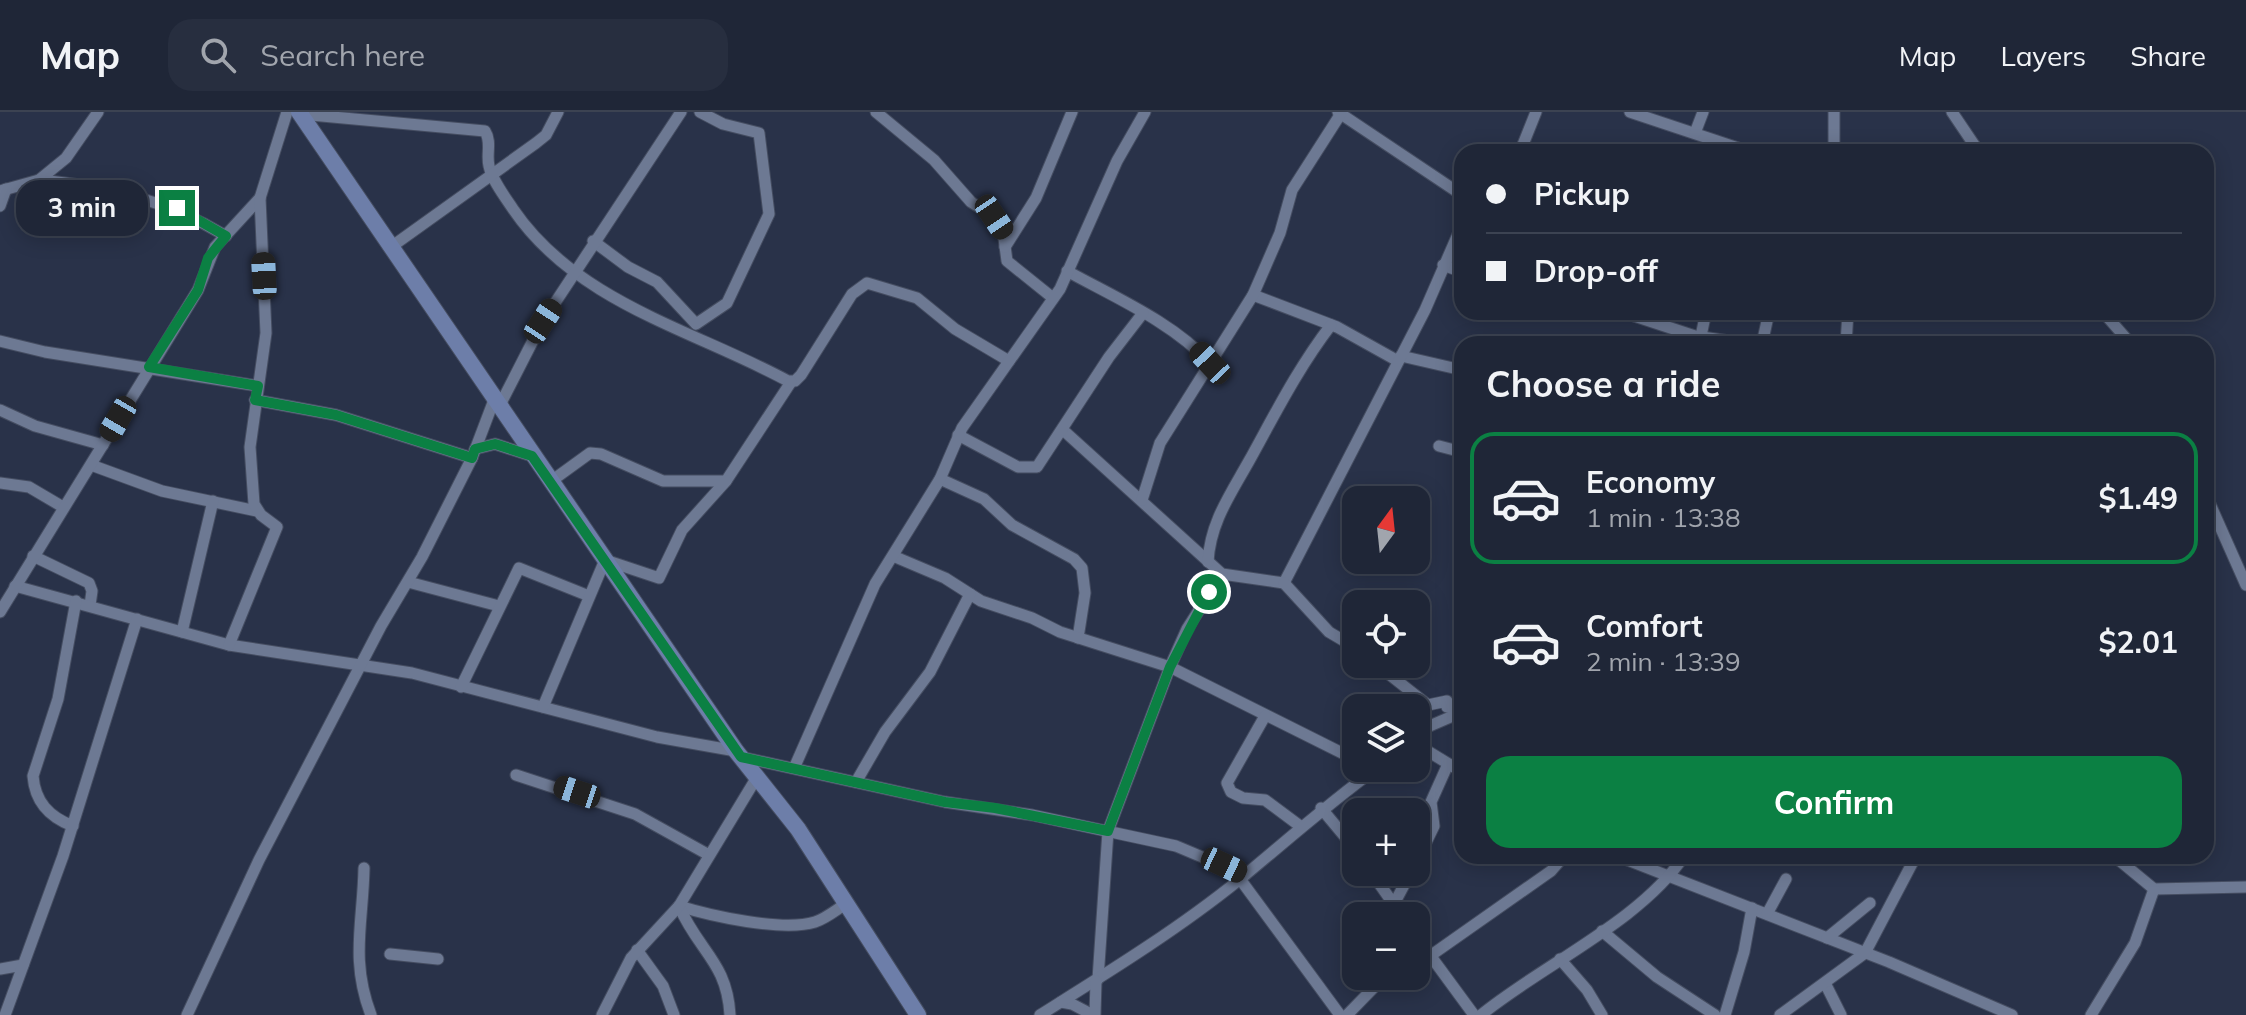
<!DOCTYPE html>
<html lang="en">
<head>
<meta charset="utf-8">
<style>
	:root { --surface:#1f2637; --page:#272e3f; --text:#f1f3f6; --muted:#a1a5ad; --line:#3c4352; --accent:#0b8043 }
	body { margin:0; font-family:Mulish,sans-serif; background:var(--page); color:var(--text); height:100vh; display:flex; flex-direction:column; font-size:30px; white-space:nowrap }
	* { box-sizing:border-box; margin:0 }
	p { font-size:26px; color:var(--muted) }
	.icon { flex:none; width:44px; height:44px; fill:none; stroke:currentColor; stroke-width:2; stroke-linecap:round; stroke-linejoin:round }
	.map { position:relative; flex:1; overflow:hidden }
	.details { position:absolute; left:1454px; top:224px; width:760px; height:528px; display:flex; flex-direction:column; background:var(--surface); border-radius:24px; box-shadow:0 4px 20px #0003,0 0 0 2px var(--line) }
	.details>* { flex:none }
	.hud { position:absolute; left:1454px; top:32px; width:760px; height:176px; border-radius:24px; box-shadow:0 4px 20px #0003,0 0 0 2px var(--line); display:grid; align-content:center; height:176px; padding:0 32px; background:var(--surface) }
	.needle { width:52px; rotate:15deg }
	.fabs { position:absolute; left:1342px; top:374px; display:grid; gap:16px }
	.fabs a { display:grid; place-items:center; width:88px; height:88px; border-radius:16px; background:var(--surface); box-shadow:0 4px 20px #0003,0 0 0 2px var(--line); font-size:40px }
	.end { position:absolute; width:36px; height:36px; margin:-18px; border:10px solid #0b8043; background:#fff; box-shadow:0 0 0 4px #fff }
	.from { border-radius:50% }
	.bubble { position:absolute; height:56px; border-radius:24px; background:var(--surface); box-shadow:0 4px 20px #0003,0 0 0 2px var(--line); font-size:26px; font-weight:700; line-height:56px; text-align:center }
	.car { position:absolute; width:24px; height:48px; margin:-24px -12px; border-radius:10px; box-shadow:0 0 6px 2px #0007; background:linear-gradient(#222 24%,#8ab4d8 0 40%,#222 0 76%,#8ab4d8 0 86%,#222 0) }
	.hud b { display:flex; align-items:center; gap:28px; height:76px; font-size:30px }
	.hud b+b { border-top:2px solid var(--line) }
	.hud i { width:20px; height:20px; background:var(--text) }
	ul { padding:0; list-style:none }
	li { display:flex; align-items:center; gap:24px; height:132px; margin:0 16px 12px; padding:0 16px; border:4px solid transparent; border-radius:24px }
	li div { flex:1 }
	li b { display:block; font-size:30px }
	li em { font-style:normal; font-weight:700 }
	li.on { border-color:var(--accent) }
	li>.icon { width:72px; height:72px; stroke-width:1.5 }
	h2 { padding:0 32px; font-size:36px; line-height:96px }
	.cta { display:flex; gap:16px; margin-top:auto; padding:16px 32px }
	.cta a { flex:1; height:92px; border-radius:24px; background:var(--accent); color:#fff; font-size:32px; font-weight:700; line-height:92px; text-align:center }
	header { display:flex; align-items:center; gap:48px; box-sizing:border-box; height:112px; padding:0 40px; background:var(--surface); border-bottom:2px solid var(--line) }
	header strong { font-size:38px }
	nav { display:flex; gap:44px; margin-inline-start:auto; font-size:28px }
	.search { width:560px; height:72px; background:var(--page); display:flex; align-items:center; gap:20px; box-sizing:border-box; padding:0 28px; border-radius:24px; color:var(--muted); font-size:30px }
	.map>svg:first-child { display:block }
</style>
</head>
<body>
<header>
<strong>Map</strong>
<div class="search"><svg class="icon" aria-label="search" viewBox="0 0 24 24"><circle cx="10" cy="10" r="6"/><path d="M15 15l6 6"/></svg>Search here</div>
<nav><a>Map</a><a>Layers</a><a>Share</a></nav>
</header>
<div class="map">
<svg width="2246" height="903" viewBox="0 0 2246 903">
	<rect width="100%" height="100%" fill="#293249"/>
	<g fill="none" stroke-linecap="round" stroke-linejoin="round">
		<g stroke="#454d61" stroke-width="13">
			<g id="street">
				<polyline points="876,0 934,48 971,90 994,105 1003,119 1007,149 1053,186"/>
				<polyline points="1338,0 1462,83"/>
				<polyline points="1630,0 1750,40"/>
				<polyline points="1834,0 1834,40"/>
				<polyline points="1952,0 1979,40"/>
				<path d="M 300,2 L 485,19 C 492,30 486,42 489,54 C 492,68 505,85 513,97 C 577,191 694,218 788,269 L 795,269 L 801,263 L 852,182 L 867,171 L 917,186 L 955,217 L 1009,249"/>
				<polyline points="1695,21 1703,0"/>
				<polyline points="1520,40 1536,0"/>
				<path d="M 39,68 C 110,75 164,87 226,124"/>
				<polyline points="0,79 39,68 66,46 98,0"/>
				<polyline points="0,94 6,77"/>
				<polyline points="593,129 628,155 657,170 696,212 727,191 769,102 759,21 723,12 700,0"/>
				<polyline points="391,135 536,31 546,23 558,0"/>
				<polyline points="1005,135 1036,86 1072,0"/>
				<polyline points="1443,153 1462,160"/>
				<path d="M 1067,159 C 1116,186 1172,210 1210,251"/>
				<polyline points="1253,183 1337,215 1398,249"/>
				<polyline points="1622,200 1695,224 1750,232"/>
				<polyline points="2103,200 2131,232"/>
				<polyline points="1701,224 1706,200"/>
				<polyline points="0,229 45,240 258,274"/>
				<polyline points="1494,232 1514,232"/>
				<polyline points="1762,232 1769,200"/>
				<polyline points="1846,232 1848,200"/>
				<polyline points="1401,244 1462,258"/>
				<polyline points="255,288 336,303 472,346"/>
				<polyline points="499,295 543,209 681,0"/>
				<polyline points="0,298 35,314 103,333"/>
				<polyline points="1063,318 1222,462 1284,471 1425,198 1462,113"/>
				<polyline points="958,323 1018,355 1037,355 1109,245 1143,201"/>
				<polyline points="1439,334 1462,340"/>
				<polyline points="475,337 495,332 532,344"/>
				<polyline points="91,353 162,379 257,399"/>
				<polyline points="940,367 984,387 1012,413 1074,447 1082,456 1085,481 1078,526"/>
				<polyline points="550,370 590,341 601,342 663,369 726,369 791,270"/>
				<polyline points="0,371 29,375 63,395"/>
				<polyline points="2206,383 2246,473"/>
				<polyline points="1142,388 1160,331 1253,183 1280,121 1292,78 1340,3"/>
				<polyline points="33,444 89,471 92,479 90,493"/>
				<polyline points="893,444 945,466 981,489 1032,506 1060,520 1170,555 1356,648"/>
				<path d="M 1208,450 C 1210,411 1230,383 1249,349 C 1275,302 1298,256 1331,213"/>
				<polyline points="408,470 499,494"/>
				<polyline points="1284,471 1329,520 1356,536"/>
				<polyline points="15,474 229,533 412,561 657,625 736,639"/>
				<polyline points="0,500 198,178 215,135 260,86 287,0"/>
				<polyline points="182,520 213,389"/>
				<polyline points="229,533 277,415 261,403 254,392 250,335 266,221 260,86"/>
				<polyline points="1376,552 1428,593 1447,589 1447,595 1462,597"/>
				<polyline points="461,575 519,456 589,484"/>
				<polyline points="543,595 605,448 659,466 682,418 726,369"/>
				<polyline points="1265,604 1227,671 1231,680 1243,686 1265,688 1300,714"/>
				<polyline points="1416,624 1425,616 1462,600"/>
				<polyline points="1416,632 1462,660"/>
				<polyline points="741,645 945,690 1032,703 1176,734 1245,763"/>
				<polyline points="795,654 875,472 940,367 962,316 1060,177 1117,49 1145,0"/>
				<polyline points="516,663 635,702 709,743"/>
				<polyline points="856,670 885,620 930,560 970,482"/>
				<polyline points="1321,696 1356,738"/>
				<path d="M 73,714 C 49,705 35,690 33,664 L 58,587 L 76,489"/>
				<polyline points="1617,744 1889,850 2012,903"/>
				<polyline points="2114,744 2154,777 2246,775"/>
				<polyline points="1416,751 1434,714 1431,690 1448,652"/>
				<path d="M 364,756 C 363,811 350,848 371,903"/>
				<polyline points="1371,760 1402,804"/>
				<polyline points="1240,767 1340,903"/>
				<polyline points="1394,792 1411,760"/>
				<path d="M 679,794 C 711,804 783,820 815,810 C 827,806 837,797 847,791"/>
				<path d="M 679,794 C 699,840 727,850 730,903"/>
				<polyline points="1767,802 1786,767"/>
				<polyline points="1602,819 1657,865 1715,903"/>
				<polyline points="1416,824 1474,903"/>
				<polyline points="1827,826 1870,791"/>
				<polyline points="637,838 663,874 674,903"/>
				<polyline points="390,842 438,847"/>
				<polyline points="1430,844 1551,759 1564,744"/>
				<polyline points="1560,847 1587,878 1602,903"/>
				<polyline points="0,857 23,853"/>
				<polyline points="1098,867 1108,719 1170,555 1187,517 1222,462"/>
				<polyline points="1826,873 1841,903"/>
				<polyline points="1061,890 1072,892 1093,903"/>
				<polyline points="5,903 63,744 137,507"/>
				<polyline points="187,903 259,748 381,514 422,445 472,346 494,288"/>
				<polyline points="602,903 631,846 679,794 757,665"/>
				<path d="M 1040,903 C 1107,861 1177,818 1239,768 C 1285,730 1329,691 1377,656"/>
				<polyline points="1095,903 1096,869"/>
				<polyline points="1347,903 1385,864"/>
				<path d="M 1481,903 C 1542,853 1641,809 1684,744"/>
				<polyline points="1725,903 1744,840 1752,796"/>
				<polyline points="1780,903 1865,841 1916,744"/>
				<polyline points="2091,903 2135,831 2154,777"/>
			</g>
		</g>
		<g stroke="#454d61" stroke-width="18">
			<polyline id="secondary" points="299,0 736,639 798,717 918,903"/>
		</g>
		<use href="#street" stroke="#6d7993" stroke-width="11"/>
		<use href="#secondary" stroke="#6d7ea9" stroke-width="16"/>
	</g>
	<g fill="none" stroke-linecap="round" stroke-linejoin="round">
		<polyline stroke="#0b8043" stroke-width="10" points="177,96 226,124 208,146 198,178 149,255 258,274 255,288 336,303 472,346 475,337 495,332 532,344 741,645 945,690 995,696 1108,719 1170,555 1209,480"/>
	</g>
</svg>
<div class="fabs">
<a><svg class="needle" viewBox="-14 -14 28 28"><path d="M0-13l5 13h-10z" fill="#e53935"/><path d="M0 13l5-13h-10z" fill="#a1a5ad"/></svg></a>
<a><svg class="icon" aria-label="locate" viewBox="0 0 24 24"><circle cx="12" cy="12" r="6"/><path d="M12 2v4M12 18v4M2 12h4M18 12h4"/></svg></a>
<a><svg class="icon" aria-label="layers" viewBox="0 0 24 24"><path d="M12 4l9 5-9 5-9-5zM3 14l9 5 9-5"/></svg></a>
<a>+</a>
<a>−</a>
</div>
<i class="end from" style="left:1209px;top:480px"></i>
<i class="end" style="left:177px;top:96px"></i>
<div class="bubble" style="left:16px;top:68px;width:132px">3 min</div>
<i class="car" style="left:994px;top:105px;rotate:146deg"></i>
<i class="car" style="left:264px;top:164px;rotate:357deg"></i>
<i class="car" style="left:543px;top:209px;rotate:33deg"></i>
<i class="car" style="left:1210px;top:251px;rotate:317deg"></i>
<i class="car" style="left:118px;top:307px;rotate:210deg"></i>
<i class="car" style="left:577px;top:680px;rotate:288deg"></i>
<i class="car" style="left:1224px;top:753px;rotate:115deg"></i>
<div class="hud">
<b><i class="from"></i>Pickup</b>
<b><i></i>Drop-off</b>
</div>
<section class="details">
<h2>Choose a ride</h2>
<ul>
<li class="on"><svg class="icon" aria-label="car" viewBox="0 0 24 24"><path d="M5 17H2v-5l4-1 3-4h7l3 4 3 1v5h-3M9 17h6M6 11h13"/><circle cx="7" cy="17" r="2"/><circle cx="17" cy="17" r="2"/></svg><div><b>Economy</b><p>1 min · 13:38</p></div><em>$1.49</em></li>
<li><svg class="icon" aria-label="car" viewBox="0 0 24 24"><path d="M5 17H2v-5l4-1 3-4h7l3 4 3 1v5h-3M9 17h6M6 11h13"/><circle cx="7" cy="17" r="2"/><circle cx="17" cy="17" r="2"/></svg><div><b>Comfort</b><p>2 min · 13:39</p></div><em>$2.01</em></li>
</ul>
<div class="cta"><a>Confirm</a></div>
</section>
</div>
</body>
</html>
